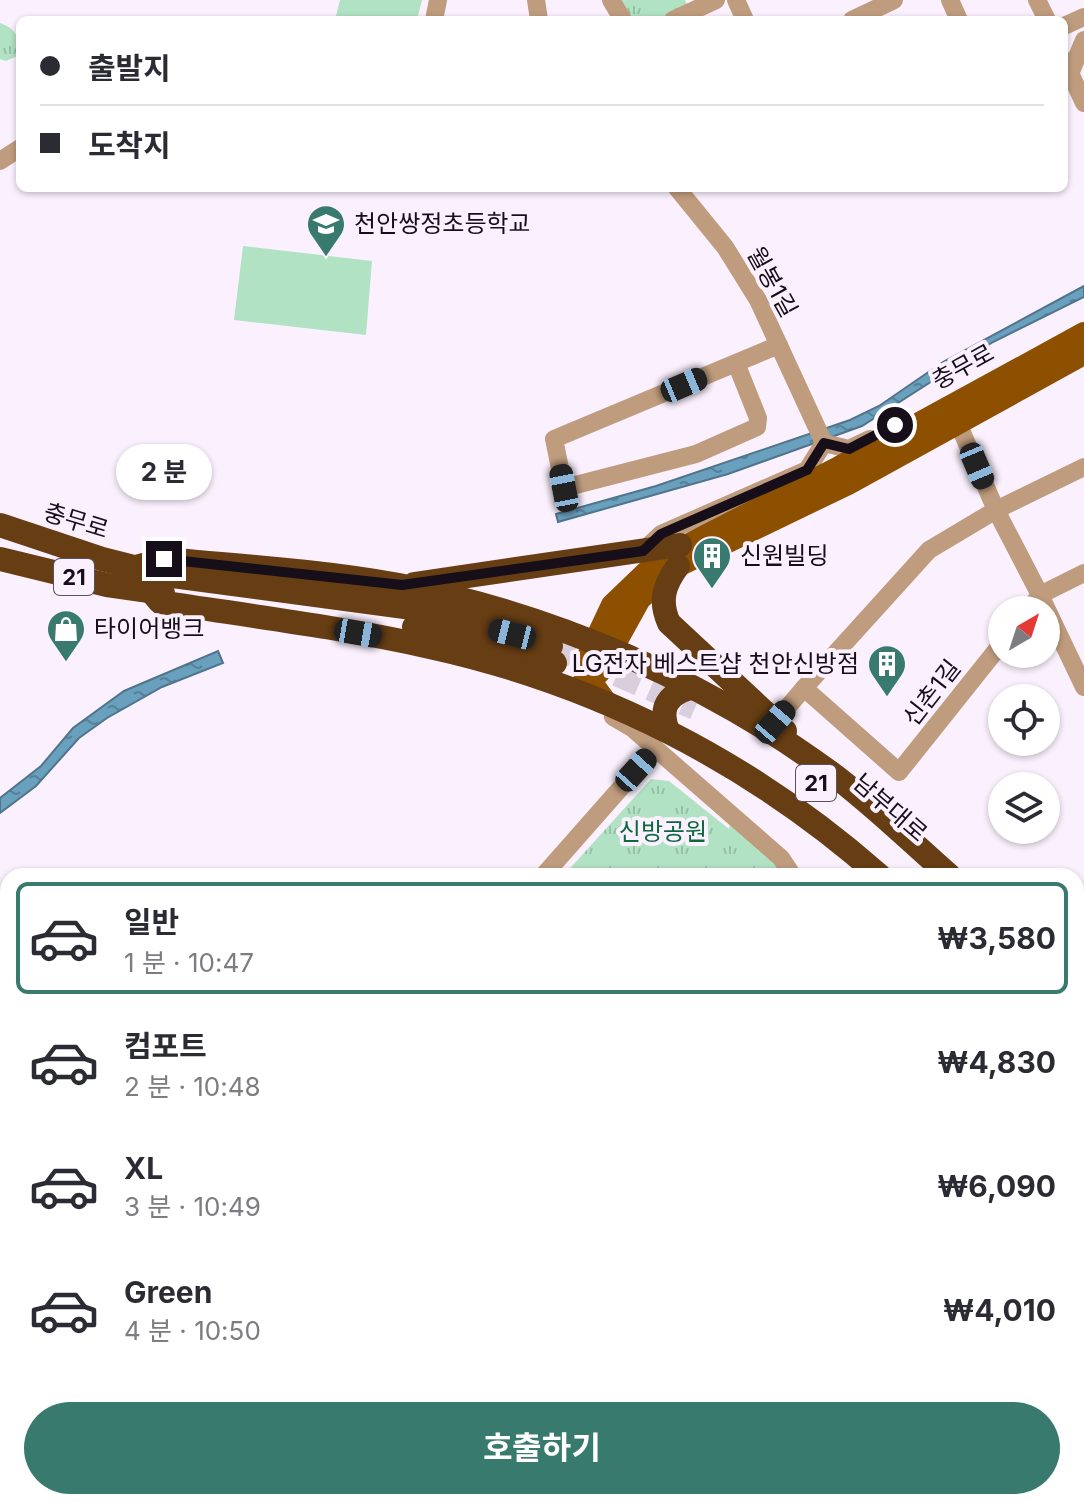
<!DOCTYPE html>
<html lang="ko">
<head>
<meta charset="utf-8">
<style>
	:root { --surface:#fff; --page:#f7f7f7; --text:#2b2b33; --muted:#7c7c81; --line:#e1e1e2; --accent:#387b6e }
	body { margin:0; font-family:Inter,"Noto Sans KR",sans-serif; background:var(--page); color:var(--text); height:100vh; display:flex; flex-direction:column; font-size:30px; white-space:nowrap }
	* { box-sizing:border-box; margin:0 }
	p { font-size:26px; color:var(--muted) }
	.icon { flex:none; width:44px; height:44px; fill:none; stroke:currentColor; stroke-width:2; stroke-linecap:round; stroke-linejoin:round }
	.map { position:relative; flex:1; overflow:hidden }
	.details { position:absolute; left:0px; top:868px; width:1084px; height:642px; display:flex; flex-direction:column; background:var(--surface); border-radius:24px 24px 0 0; box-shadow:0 2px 6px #0004 }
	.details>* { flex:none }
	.banner { position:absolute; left:16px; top:16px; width:1052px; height:176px; border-radius:12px; box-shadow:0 2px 6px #0004; display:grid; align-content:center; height:176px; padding:0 24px; background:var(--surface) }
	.needle { width:52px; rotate:39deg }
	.buttons { position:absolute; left:988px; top:596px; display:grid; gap:16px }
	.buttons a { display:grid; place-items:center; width:72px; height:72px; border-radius:50%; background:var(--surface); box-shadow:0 2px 6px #0004; font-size:40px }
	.end { position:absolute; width:36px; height:36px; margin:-18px; border:10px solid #160e18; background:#fff; box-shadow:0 0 0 4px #fff }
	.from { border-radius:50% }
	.bubble { position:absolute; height:56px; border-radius:28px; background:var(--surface); box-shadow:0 2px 6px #0004; font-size:26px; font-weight:700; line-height:56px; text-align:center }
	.car { position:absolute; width:24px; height:48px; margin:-24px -12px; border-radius:10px; box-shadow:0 0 6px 2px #0007; background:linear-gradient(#222 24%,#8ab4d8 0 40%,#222 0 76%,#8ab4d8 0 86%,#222 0) }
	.banner b { display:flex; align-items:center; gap:28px; height:76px; font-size:30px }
	.banner b+b { border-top:2px solid var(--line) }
	.banner i { width:20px; height:20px; background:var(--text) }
	ul { padding:14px 0 0; list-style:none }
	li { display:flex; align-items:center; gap:24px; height:112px; margin:0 16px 12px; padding:0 8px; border:4px solid transparent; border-radius:12px }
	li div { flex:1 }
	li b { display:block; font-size:30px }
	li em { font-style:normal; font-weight:700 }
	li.current { border-color:var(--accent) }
	li>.icon { width:72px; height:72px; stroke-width:1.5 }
	.primary-button { display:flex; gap:16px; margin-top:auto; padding:16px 24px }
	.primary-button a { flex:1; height:92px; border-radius:48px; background:var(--accent); color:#fff; font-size:32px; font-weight:700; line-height:92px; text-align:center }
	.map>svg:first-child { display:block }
</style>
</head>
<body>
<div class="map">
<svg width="1084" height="1509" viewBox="0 0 1084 1509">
	<defs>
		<pattern id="park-tufts" width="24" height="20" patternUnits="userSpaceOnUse" patternTransform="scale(2)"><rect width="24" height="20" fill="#b0e2c3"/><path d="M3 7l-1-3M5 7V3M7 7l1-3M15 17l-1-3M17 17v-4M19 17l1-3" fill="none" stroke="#97c1a7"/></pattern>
		<pattern id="water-ripples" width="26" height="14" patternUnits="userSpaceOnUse" patternTransform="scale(2)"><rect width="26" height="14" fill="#69a0be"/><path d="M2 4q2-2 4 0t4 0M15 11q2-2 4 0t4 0" fill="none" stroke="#558199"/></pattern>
	</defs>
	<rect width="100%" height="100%" fill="#fbf1fe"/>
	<g fill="url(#park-tufts)">
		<polygon points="615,0 685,0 689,9 664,20 627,20"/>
		<path d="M 0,23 C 16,28 20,39 20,55 L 6,61 L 0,59 Z"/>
		<polygon points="651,779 669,781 729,829 730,824 774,859 787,876 563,876"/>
		<polygon points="1076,1214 1084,1221 1084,1320 1076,1329"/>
	</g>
	<g fill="#b0e2c3">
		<polygon points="340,0 422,0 417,20 335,20"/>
		<polygon points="243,246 372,261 366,335 234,320"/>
	</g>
	<g fill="url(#water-ripples)" stroke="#50748c" stroke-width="2">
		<polygon points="1084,286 1084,297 993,342 862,426 728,474 558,522 556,514 656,486 850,420 879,406 943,362"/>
		<polygon points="218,651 223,663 162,687 107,718 79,738 36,786 0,813 0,798 41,766 73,728 124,691"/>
	</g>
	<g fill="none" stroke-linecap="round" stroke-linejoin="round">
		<polyline stroke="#d9cfdc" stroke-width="24" stroke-dasharray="24 12" stroke-linecap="butt" points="551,646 695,708"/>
		<g stroke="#bf9c7d" stroke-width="18">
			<polyline points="536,0 539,20"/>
			<polyline points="611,0 623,20"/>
			<polyline points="736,0 745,20"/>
			<polyline points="950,0 959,20"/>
			<polyline points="1037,0 1047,20"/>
			<polyline points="434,20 438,0"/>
			<polyline points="673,20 716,0"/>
			<polyline points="852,20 894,0"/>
			<polyline points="1064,26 1084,17"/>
			<polyline points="1064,60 1084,103"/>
			<polyline points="1070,74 1084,40"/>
			<polyline points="0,161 20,148"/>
			<polyline points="677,188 725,247 758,300 824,443 849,449 870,439"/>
			<polyline points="736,363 758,418 757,427 696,454 564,488 554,439 779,345"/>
			<polyline points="957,421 996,510 1040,595 1084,573"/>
			<polyline points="643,551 661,534 807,470 824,443"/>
			<polyline points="1028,610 1040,595 1084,687"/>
			<polyline points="804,688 929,550 996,510 1084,467"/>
			<polyline points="613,717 632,728 781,858 793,876"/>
			<polyline points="775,722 804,688 899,772 1002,643"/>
			<polyline points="543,876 655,749"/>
			<polyline points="1076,1206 1084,1213"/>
			<polyline points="1076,1411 1084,1402"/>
			<polyline points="0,1466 8,1470"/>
			<polyline points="62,1502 74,1509"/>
			<polyline points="990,1509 996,1502"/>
		</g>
		<g stroke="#8d4f00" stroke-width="22">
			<polyline points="582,684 599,673 640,599 678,566 848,484 1084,354"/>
			<polyline points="606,702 590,680 588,656 612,605 660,559 839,467 1084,333"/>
		</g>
		<g stroke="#673e14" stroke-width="24">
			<polyline points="0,525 102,559 165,575 427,610 551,646"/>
			<polyline points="0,559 107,585 163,593"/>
			<path d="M 678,566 C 664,585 659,601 669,623 L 785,731"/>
			<path d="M 136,567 L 164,559 C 242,566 322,571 399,585 C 552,614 706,681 831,773 C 873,804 911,842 950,876"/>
			<polyline points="414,584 680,545"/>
			<path d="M 150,590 L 160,602 C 250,616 341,627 430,647 C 598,684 751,762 880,876"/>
			<polyline points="414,627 555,663"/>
			<path d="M 668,731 C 659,708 667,695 690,688"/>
			<polyline points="1076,987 1084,995"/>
			<polyline points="1076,1030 1084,1037"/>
		</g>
	</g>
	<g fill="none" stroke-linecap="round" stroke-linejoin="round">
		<polyline stroke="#160e18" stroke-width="10" points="164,559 402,585 643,551 661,534 807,470 824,443 849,449 895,425"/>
	</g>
	<defs>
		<g id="school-pin" transform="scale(2)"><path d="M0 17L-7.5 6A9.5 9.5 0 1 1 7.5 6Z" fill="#387b6e" stroke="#fbf1fe"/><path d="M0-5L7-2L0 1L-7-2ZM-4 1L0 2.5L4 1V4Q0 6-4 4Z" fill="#fff"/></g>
		<g id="building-pin" transform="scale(2)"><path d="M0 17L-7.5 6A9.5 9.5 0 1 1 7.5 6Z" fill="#387b6e" stroke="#fbf1fe"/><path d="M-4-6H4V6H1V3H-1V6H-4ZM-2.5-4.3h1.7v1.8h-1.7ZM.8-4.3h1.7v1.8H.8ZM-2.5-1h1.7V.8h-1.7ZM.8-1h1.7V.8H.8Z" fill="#fff"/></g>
		<g id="shop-pin" transform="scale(2)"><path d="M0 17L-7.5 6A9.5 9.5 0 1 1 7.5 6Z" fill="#387b6e" stroke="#fbf1fe"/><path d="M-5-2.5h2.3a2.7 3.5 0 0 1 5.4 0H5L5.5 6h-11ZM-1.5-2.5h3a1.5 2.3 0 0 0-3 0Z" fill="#fff"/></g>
	</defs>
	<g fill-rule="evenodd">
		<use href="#school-pin" x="326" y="224"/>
		<use href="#building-pin" x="712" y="556"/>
		<use href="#shop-pin" x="66" y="629"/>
		<use href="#building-pin" x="887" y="664"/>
	</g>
	<g text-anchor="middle" stroke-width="8" stroke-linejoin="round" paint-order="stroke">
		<g fill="#fbf1fe" stroke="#5b525d" stroke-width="2">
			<rect x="54" y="559" width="40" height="36" rx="6"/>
			<rect x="796" y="765" width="40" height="36" rx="6"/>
		</g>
		<g font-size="22" font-weight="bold" fill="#160e18">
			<text x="74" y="585">21</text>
			<text x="816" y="791">21</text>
		</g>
		<g font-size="24" fill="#160e18" stroke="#fbf1fe" text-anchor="start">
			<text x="354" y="232">천안쌍정초등학교</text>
			<text x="740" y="564">신원빌딩</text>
			<text x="94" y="637">타이어뱅크</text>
			<text x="859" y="672" text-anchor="end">LG전자 베스트샵 천안신방점</text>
		</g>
		<g font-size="24" fill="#160e18" stroke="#fbf1fe">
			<text transform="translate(772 282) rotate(61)" y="8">월봉1길</text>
			<text transform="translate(963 367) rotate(-29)" y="8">충무로</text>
			<text transform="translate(76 521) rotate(17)" y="8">충무로</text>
			<text transform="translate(932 693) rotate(-52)" y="8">신촌1길</text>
			<text transform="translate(890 808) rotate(41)" y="8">남부대로</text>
		</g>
		<g font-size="24" fill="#0d683f" stroke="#fbf1fe">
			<text x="663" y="840">신방공원</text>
		</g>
	</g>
</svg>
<div class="buttons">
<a><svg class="needle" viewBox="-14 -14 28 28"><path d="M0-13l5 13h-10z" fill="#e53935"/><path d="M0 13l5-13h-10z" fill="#7c7c81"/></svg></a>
<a><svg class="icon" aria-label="locate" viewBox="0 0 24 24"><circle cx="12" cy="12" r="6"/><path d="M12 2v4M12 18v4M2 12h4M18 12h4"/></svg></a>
<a><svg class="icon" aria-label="layers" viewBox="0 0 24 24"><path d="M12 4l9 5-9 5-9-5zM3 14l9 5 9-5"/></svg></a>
</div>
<i class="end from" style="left:895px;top:425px"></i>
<i class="end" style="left:164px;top:559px"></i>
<div class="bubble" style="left:116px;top:444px;width:96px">2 분</div>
<i class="car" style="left:684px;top:385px;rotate:67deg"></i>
<i class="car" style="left:977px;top:466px;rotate:157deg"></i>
<i class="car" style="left:564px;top:488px;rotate:349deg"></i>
<i class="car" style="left:358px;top:633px;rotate:100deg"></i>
<i class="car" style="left:512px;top:634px;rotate:284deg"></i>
<i class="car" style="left:775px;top:722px;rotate:41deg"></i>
<i class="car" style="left:636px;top:770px;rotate:42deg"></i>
<div class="banner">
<b><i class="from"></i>출발지</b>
<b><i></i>도착지</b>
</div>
<section class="details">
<ul>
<li class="current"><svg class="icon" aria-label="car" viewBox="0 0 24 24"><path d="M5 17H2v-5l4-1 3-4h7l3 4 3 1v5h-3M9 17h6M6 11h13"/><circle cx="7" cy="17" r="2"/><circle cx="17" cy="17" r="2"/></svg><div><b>일반</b><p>1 분 · 10:47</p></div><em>₩3,580</em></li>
<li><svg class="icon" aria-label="car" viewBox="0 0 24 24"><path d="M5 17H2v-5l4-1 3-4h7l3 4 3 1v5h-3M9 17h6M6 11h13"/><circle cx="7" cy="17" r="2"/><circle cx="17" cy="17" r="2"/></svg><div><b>컴포트</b><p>2 분 · 10:48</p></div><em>₩4,830</em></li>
<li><svg class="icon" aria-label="car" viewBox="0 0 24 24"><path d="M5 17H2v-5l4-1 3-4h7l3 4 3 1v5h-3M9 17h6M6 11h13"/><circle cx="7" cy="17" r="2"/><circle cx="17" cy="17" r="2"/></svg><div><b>XL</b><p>3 분 · 10:49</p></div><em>₩6,090</em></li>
<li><svg class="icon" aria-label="car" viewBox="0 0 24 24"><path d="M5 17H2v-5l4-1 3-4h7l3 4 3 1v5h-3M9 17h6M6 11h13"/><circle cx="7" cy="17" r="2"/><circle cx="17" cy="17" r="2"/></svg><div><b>Green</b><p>4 분 · 10:50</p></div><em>₩4,010</em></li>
</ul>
<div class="primary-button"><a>호출하기</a></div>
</section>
</div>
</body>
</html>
